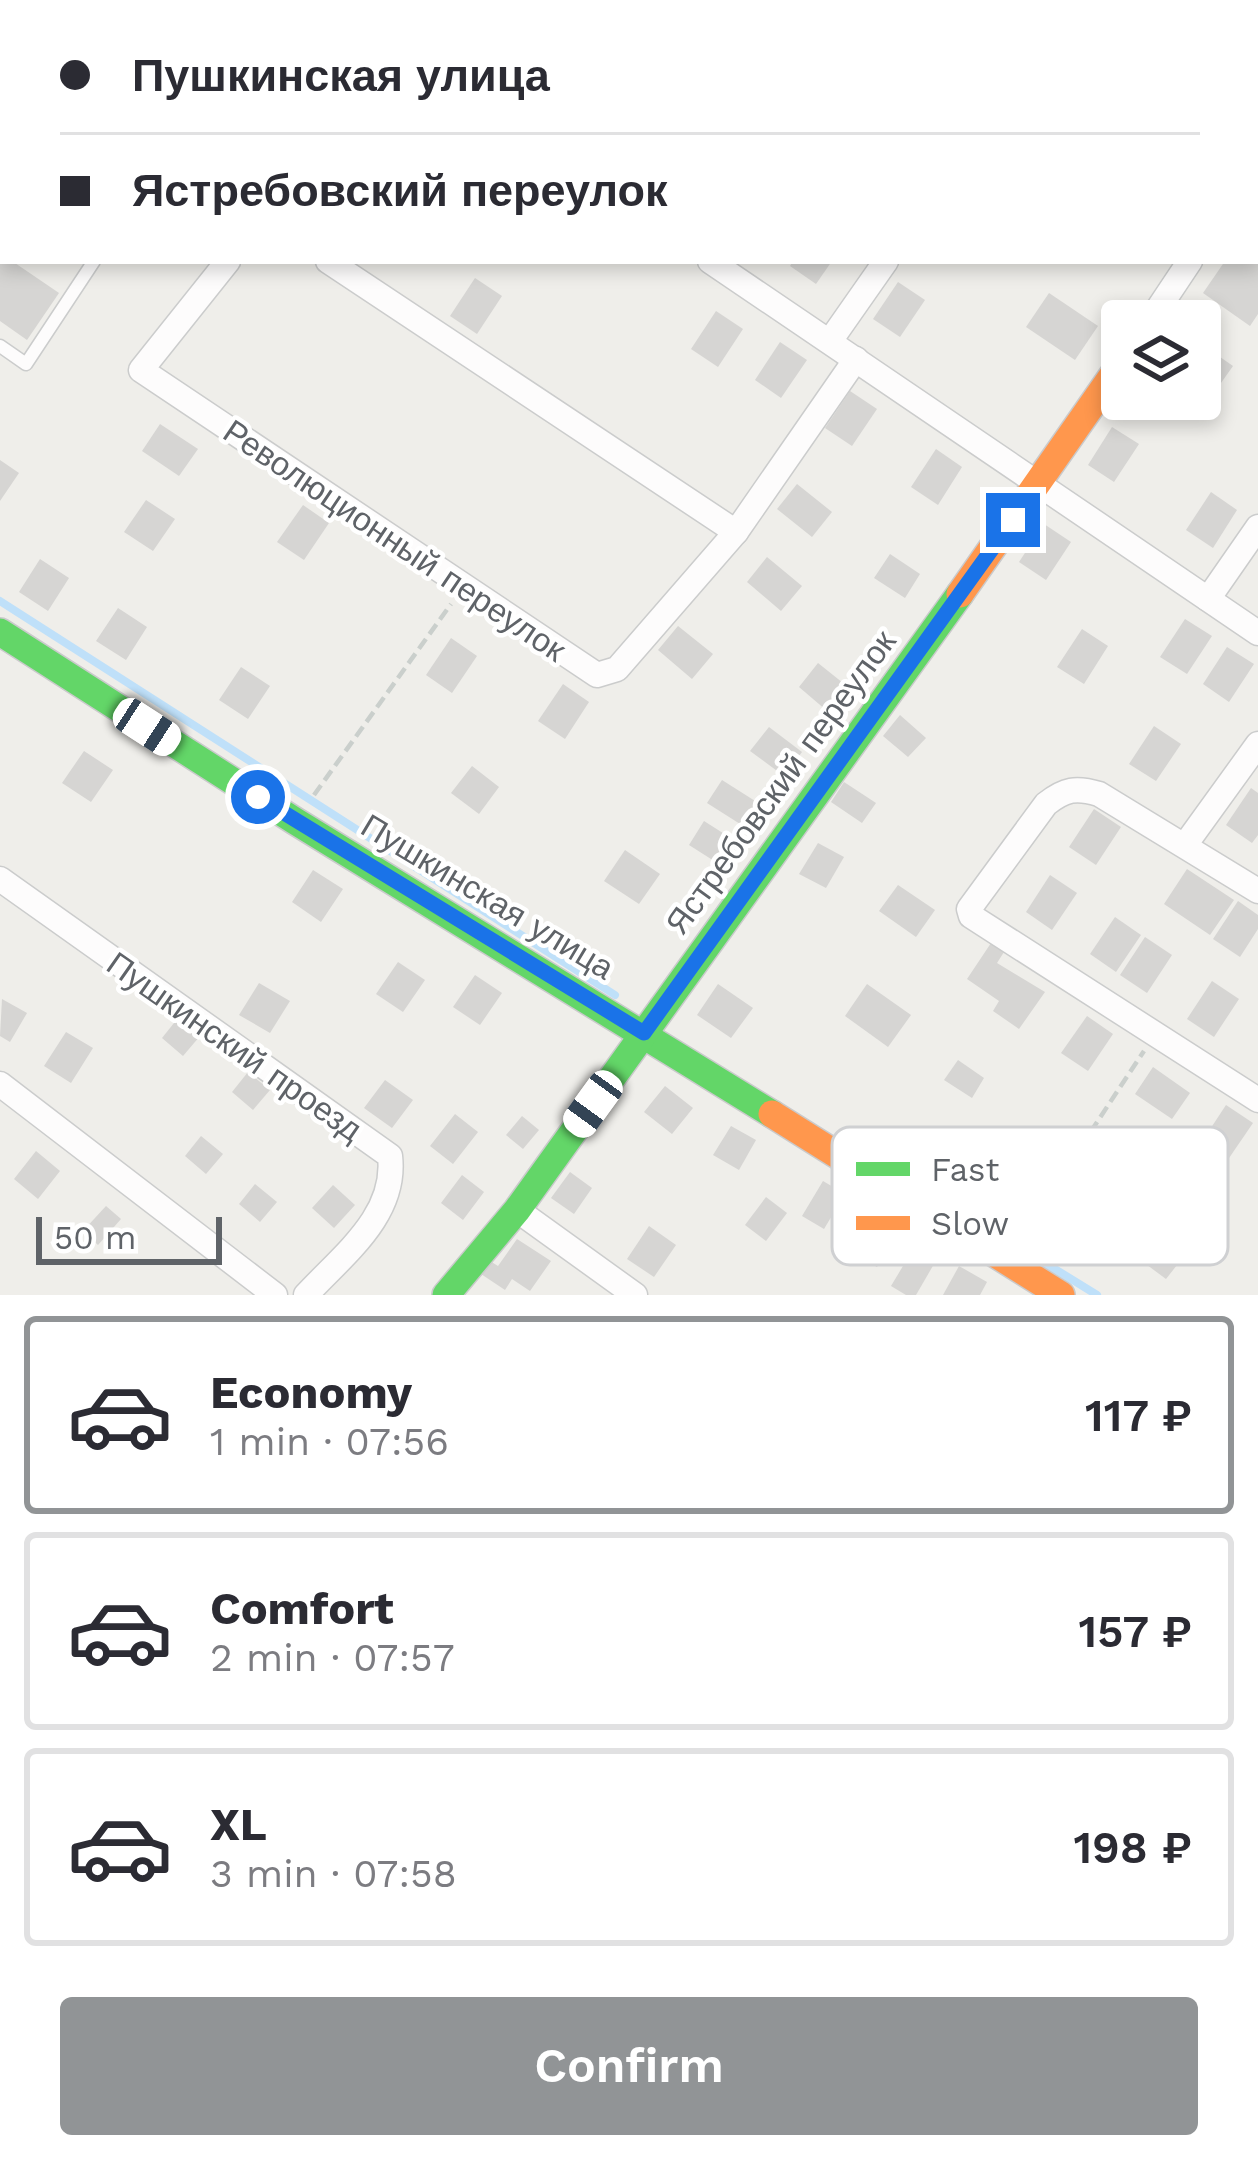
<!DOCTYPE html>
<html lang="en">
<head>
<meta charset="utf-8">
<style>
	:root { --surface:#fff; --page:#f2f2f3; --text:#2b2b33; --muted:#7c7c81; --line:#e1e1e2; --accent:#919496 }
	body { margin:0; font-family:"Work Sans",sans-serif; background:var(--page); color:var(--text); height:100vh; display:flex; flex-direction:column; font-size:45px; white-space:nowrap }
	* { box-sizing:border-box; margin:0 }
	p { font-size:39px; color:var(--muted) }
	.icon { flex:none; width:66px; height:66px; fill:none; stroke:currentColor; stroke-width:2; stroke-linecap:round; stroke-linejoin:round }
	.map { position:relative; height:1295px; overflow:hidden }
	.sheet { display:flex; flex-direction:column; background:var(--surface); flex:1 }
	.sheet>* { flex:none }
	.banner { position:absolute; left:0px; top:0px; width:1260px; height:264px; box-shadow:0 6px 18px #0003; display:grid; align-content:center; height:264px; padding:0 60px; background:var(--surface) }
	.tools { position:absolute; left:1101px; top:300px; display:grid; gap:24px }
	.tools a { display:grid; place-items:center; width:120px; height:120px; border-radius:12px; background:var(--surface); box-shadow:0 6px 18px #0003; font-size:60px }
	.scale { position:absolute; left:36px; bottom:30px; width:186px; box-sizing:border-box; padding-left:12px; border:6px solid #5f6368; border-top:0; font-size:33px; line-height:42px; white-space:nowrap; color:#5f6368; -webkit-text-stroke:9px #fff; paint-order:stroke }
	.end { position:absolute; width:54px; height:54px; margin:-27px; border:15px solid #1a73e8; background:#fff; box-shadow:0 0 0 6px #fff }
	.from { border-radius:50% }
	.car { position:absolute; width:36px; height:72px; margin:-36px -18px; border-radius:15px; box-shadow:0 0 9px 3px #0007; background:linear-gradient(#fff 24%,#345 0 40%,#fff 0 76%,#345 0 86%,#fff 0) }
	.banner b { display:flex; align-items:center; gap:42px; height:114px; font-size:45px }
	.banner b+b { border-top:3px solid var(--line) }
	.banner i { width:30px; height:30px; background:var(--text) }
	ul { padding:21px 0 0; list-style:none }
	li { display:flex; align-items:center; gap:36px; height:198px; margin:0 24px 18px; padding:0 36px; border:6px solid var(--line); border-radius:12px }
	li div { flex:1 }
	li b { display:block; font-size:45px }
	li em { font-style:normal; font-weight:600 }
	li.active { border-color:var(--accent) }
	li>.icon { width:108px; height:108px; stroke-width:1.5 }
	.primary-button { display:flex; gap:24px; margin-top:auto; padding:24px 60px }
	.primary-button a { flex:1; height:138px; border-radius:12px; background:var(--accent); color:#fff; font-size:48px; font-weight:600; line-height:138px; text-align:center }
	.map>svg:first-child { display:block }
</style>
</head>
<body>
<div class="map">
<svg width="1258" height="1295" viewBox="0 0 1258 1295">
	<rect width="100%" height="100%" fill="#efeeea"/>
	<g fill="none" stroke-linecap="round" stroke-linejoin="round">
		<g stroke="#bfe0f9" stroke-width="8">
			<polyline points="0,601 615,995"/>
			<polyline points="932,1193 1097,1295"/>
		</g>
	</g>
	<g fill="#d6d5d3">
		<polygon points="0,261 12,261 59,293 27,340 0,321"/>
		<polygon points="793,261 832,261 816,284 790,266"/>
		<polygon points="1225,261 1258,263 1258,314 1250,326 1203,293"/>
		<polygon points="475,278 502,296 477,334 450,316"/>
		<polygon points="898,282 925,300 900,337 873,319"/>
		<polygon points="1049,293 1098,326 1075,360 1026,327"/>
		<polygon points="716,311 743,329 718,367 691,349"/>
		<polygon points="780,342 807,360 781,398 755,380"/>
		<polygon points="1200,343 1233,366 1199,414 1178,399 1200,399"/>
		<polygon points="850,391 877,409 852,446 825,428"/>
		<polygon points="160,424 198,449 179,476 142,451"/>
		<polygon points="1112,427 1139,444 1114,482 1088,465"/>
		<polygon points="936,449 962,467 938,505 911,487"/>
		<polygon points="0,460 19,473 0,501"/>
		<polygon points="797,484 832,512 812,537 777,509"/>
		<polygon points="1211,492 1237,510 1213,548 1186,530"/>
		<polygon points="146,500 175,519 153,551 124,532"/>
		<polygon points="303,505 329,523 304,560 277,542"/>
		<polygon points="1044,524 1071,542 1046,580 1019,562"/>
		<polygon points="890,554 920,574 905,598 874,578"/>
		<polygon points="767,557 802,586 781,611 747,582"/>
		<polygon points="40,559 69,578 48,611 19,592"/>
		<polygon points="118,608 147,627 126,660 96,641"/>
		<polygon points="1185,619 1212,636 1187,674 1160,657"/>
		<polygon points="678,626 713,654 692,679 658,650"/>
		<polygon points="1082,629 1108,646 1084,684 1057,667"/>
		<polygon points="451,638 477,656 452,693 426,675"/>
		<polygon points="1227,647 1254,664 1229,702 1203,684"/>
		<polygon points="818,663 853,691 833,716 799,687"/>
		<polygon points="241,667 270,686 248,719 219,700"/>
		<polygon points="563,684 589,702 565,739 538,721"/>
		<polygon points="900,715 926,738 908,757 883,736"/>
		<polygon points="1154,726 1181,744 1156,781 1129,764"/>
		<polygon points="769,727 802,752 784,776 750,751"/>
		<polygon points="84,751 113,770 91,802 62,783"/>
		<polygon points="472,766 499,787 479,814 451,793"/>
		<polygon points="722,780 763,806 748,829 707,803"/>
		<polygon points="844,782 876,803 862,823 831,802"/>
		<polygon points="1251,788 1258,793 1258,835 1252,843 1226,825"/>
		<polygon points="1094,809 1121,827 1096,865 1069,847"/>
		<polygon points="704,821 737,842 722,866 689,845"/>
		<polygon points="818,843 844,857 826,888 799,874"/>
		<polygon points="625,850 660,874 639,904 604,881"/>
		<polygon points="1187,869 1234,900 1210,935 1164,904"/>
		<polygon points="313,870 343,889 321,922 292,902"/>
		<polygon points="1050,875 1077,893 1052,930 1026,912"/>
		<polygon points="898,885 935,910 916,937 879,911"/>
		<polygon points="1238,901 1258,915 1258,929 1240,957 1213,939"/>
		<polygon points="1115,917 1141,935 1116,972 1090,954"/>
		<polygon points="1145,937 1172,955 1147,993 1120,975"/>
		<polygon points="991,943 1004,952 997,963 1045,992 1019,1029 993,1011 999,1001 967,979"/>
		<polygon points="398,962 425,980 403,1012 376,994"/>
		<polygon points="475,975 502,993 480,1025 453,1007"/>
		<polygon points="1212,981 1239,999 1214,1037 1187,1019"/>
		<polygon points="259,983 290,1001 270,1033 239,1015"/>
		<polygon points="718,984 753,1008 731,1038 697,1015"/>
		<polygon points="867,984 911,1015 888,1047 845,1016"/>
		<polygon points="2,999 27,1013 10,1042 0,1036"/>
		<polygon points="1087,1016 1113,1034 1088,1071 1061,1053"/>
		<polygon points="178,1018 200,1036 183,1056 162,1038"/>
		<polygon points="66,1032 93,1048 71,1083 44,1066"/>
		<polygon points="958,1060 984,1078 972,1098 944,1080"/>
		<polygon points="1153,1067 1190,1093 1172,1119 1135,1094"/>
		<polygon points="248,1072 270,1090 253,1110 232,1092"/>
		<polygon points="385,1080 413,1100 392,1128 364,1108"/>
		<polygon points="665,1086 693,1108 672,1134 644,1112"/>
		<polygon points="1226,1105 1253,1123 1227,1161 1201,1143"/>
		<polygon points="455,1114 478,1132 453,1164 430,1146"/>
		<polygon points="522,1116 539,1130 523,1149 506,1135"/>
		<polygon points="731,1126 756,1140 739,1170 713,1155"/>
		<polygon points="201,1136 223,1154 206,1174 185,1156"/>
		<polygon points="36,1151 60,1171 38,1199 14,1179"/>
		<polygon points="570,1172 592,1188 574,1214 551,1198"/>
		<polygon points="462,1175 484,1192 463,1220 441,1203"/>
		<polygon points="823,1181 845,1194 824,1229 802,1216"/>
		<polygon points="255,1184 277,1202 260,1222 239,1204"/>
		<polygon points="333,1185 355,1205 334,1228 312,1208"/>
		<polygon points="766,1197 787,1213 766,1241 745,1225"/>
		<polygon points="106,1206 121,1219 98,1245 83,1231"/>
		<polygon points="872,1209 903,1226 877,1267 848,1251"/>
		<polygon points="649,1226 676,1245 654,1277 627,1259"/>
		<polygon points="1156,1229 1188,1251 1166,1279 1135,1256"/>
		<polygon points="517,1239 551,1261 530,1291 512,1279 505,1290 481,1274 490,1261 498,1266"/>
		<polygon points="912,1251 934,1264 916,1295 906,1295 891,1286"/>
		<polygon points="959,1266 987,1282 980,1295 943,1295"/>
	</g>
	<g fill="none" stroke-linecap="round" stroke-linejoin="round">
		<g stroke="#cbcccc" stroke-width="15">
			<g id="lane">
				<polyline points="170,0 174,3"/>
				<polyline points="126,3 128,0"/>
				<polyline points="274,3 276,0"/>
				<polyline points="0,20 3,22"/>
				<polyline points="0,346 26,364 94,261"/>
			</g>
		</g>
		<g stroke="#cbcccc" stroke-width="27">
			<g id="street">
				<polyline points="320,0 325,3"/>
				<polyline points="771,0 775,3"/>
				<polyline points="448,3 450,0"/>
				<polyline points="1107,3 1110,0"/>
				<polyline points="1257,162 1258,161"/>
				<polyline points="228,261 141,370 597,675 617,669 736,532 856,359"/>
				<polyline points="328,261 736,532"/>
				<polyline points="710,261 1258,633"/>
				<polyline points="1150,321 1190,261"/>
				<polyline points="830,341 886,261"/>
				<polyline points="1208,599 1258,527"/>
				<polyline points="1185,845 1258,744"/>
				<path d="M 0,879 L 390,1156 C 397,1215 344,1254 306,1295"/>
				<path d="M 1258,891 L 1099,794 C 1076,787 1065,789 1046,804 L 969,909 L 971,916 L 1258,1100"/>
				<polyline points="0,1084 275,1295"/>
				<polyline points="517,1210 635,1295"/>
			</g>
		</g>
		<g stroke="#cacacb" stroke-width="30">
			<g id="fast">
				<polyline points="0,632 295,821 772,1114"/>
				<polyline points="446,1295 517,1210 960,594"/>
			</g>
		</g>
		<g stroke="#cacacb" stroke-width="30">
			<g id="slow">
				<polyline points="960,594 1122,362"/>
				<polyline points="772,1114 1061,1295"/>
			</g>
		</g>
		<g stroke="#cacfcc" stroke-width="4.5" stroke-dasharray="12 6" stroke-linecap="butt">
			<polyline points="314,795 451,604"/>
			<polyline points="1021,1237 1144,1051"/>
		</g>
		<use href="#lane" stroke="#fdfcfc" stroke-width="12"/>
		<use href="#street" stroke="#fdfcfc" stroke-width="24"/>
		<use href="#fast" stroke="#63d668" stroke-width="27"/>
		<use href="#slow" stroke="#ff974d" stroke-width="27"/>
	</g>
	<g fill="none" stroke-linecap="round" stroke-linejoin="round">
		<polyline stroke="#1a73e8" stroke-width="15" points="258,797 644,1033 1013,520"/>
	</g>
	<g text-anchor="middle" stroke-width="9" stroke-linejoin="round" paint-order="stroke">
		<g font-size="33" fill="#5f6368" stroke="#fff">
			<text transform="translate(395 540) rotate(34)" y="12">Революционный переулок</text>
			<text transform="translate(780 782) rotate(-54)" y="12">Ястребовский переулок</text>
			<text transform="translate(488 896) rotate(31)" y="12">Пушкинская улица</text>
			<text transform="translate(235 1046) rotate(35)" y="12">Пушкинский проезд</text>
		</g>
	</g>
	<rect x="832" y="1127" width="396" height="138" rx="18" fill="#fff" stroke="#cfd0d2" stroke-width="3"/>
	<rect x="856" y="1162" width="54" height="14" fill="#63d668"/>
	<rect x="856" y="1216" width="54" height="14" fill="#ff974d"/>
	<g font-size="33" fill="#5f6368">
		<text x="931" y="1181">Fast</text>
		<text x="931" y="1235">Slow</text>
	</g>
</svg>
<div class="tools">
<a><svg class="icon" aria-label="layers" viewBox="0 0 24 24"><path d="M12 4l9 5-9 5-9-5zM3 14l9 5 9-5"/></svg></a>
</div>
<div class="scale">50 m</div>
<i class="end from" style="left:258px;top:797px"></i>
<i class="end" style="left:1013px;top:520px"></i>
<i class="car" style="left:147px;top:727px;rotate:123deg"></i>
<i class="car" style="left:593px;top:1104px;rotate:216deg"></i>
<div class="banner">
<b><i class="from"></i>Пушкинская улица</b>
<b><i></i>Ястребовский переулок</b>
</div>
</div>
<section class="sheet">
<ul>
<li class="active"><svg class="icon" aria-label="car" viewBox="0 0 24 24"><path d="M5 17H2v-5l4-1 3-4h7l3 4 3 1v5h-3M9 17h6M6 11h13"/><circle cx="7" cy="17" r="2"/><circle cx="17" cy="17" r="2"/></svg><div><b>Economy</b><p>1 min · 07:56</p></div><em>117 ₽</em></li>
<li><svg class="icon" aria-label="car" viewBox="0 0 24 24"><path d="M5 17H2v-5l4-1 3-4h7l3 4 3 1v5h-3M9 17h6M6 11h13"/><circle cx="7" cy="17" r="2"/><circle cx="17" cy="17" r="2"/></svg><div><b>Comfort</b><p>2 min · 07:57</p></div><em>157 ₽</em></li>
<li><svg class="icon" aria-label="car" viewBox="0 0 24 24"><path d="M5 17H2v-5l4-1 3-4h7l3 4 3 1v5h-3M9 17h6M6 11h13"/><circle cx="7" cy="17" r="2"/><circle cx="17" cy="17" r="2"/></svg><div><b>XL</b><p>3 min · 07:58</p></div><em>198 ₽</em></li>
</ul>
<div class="primary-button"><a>Confirm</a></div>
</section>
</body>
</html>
